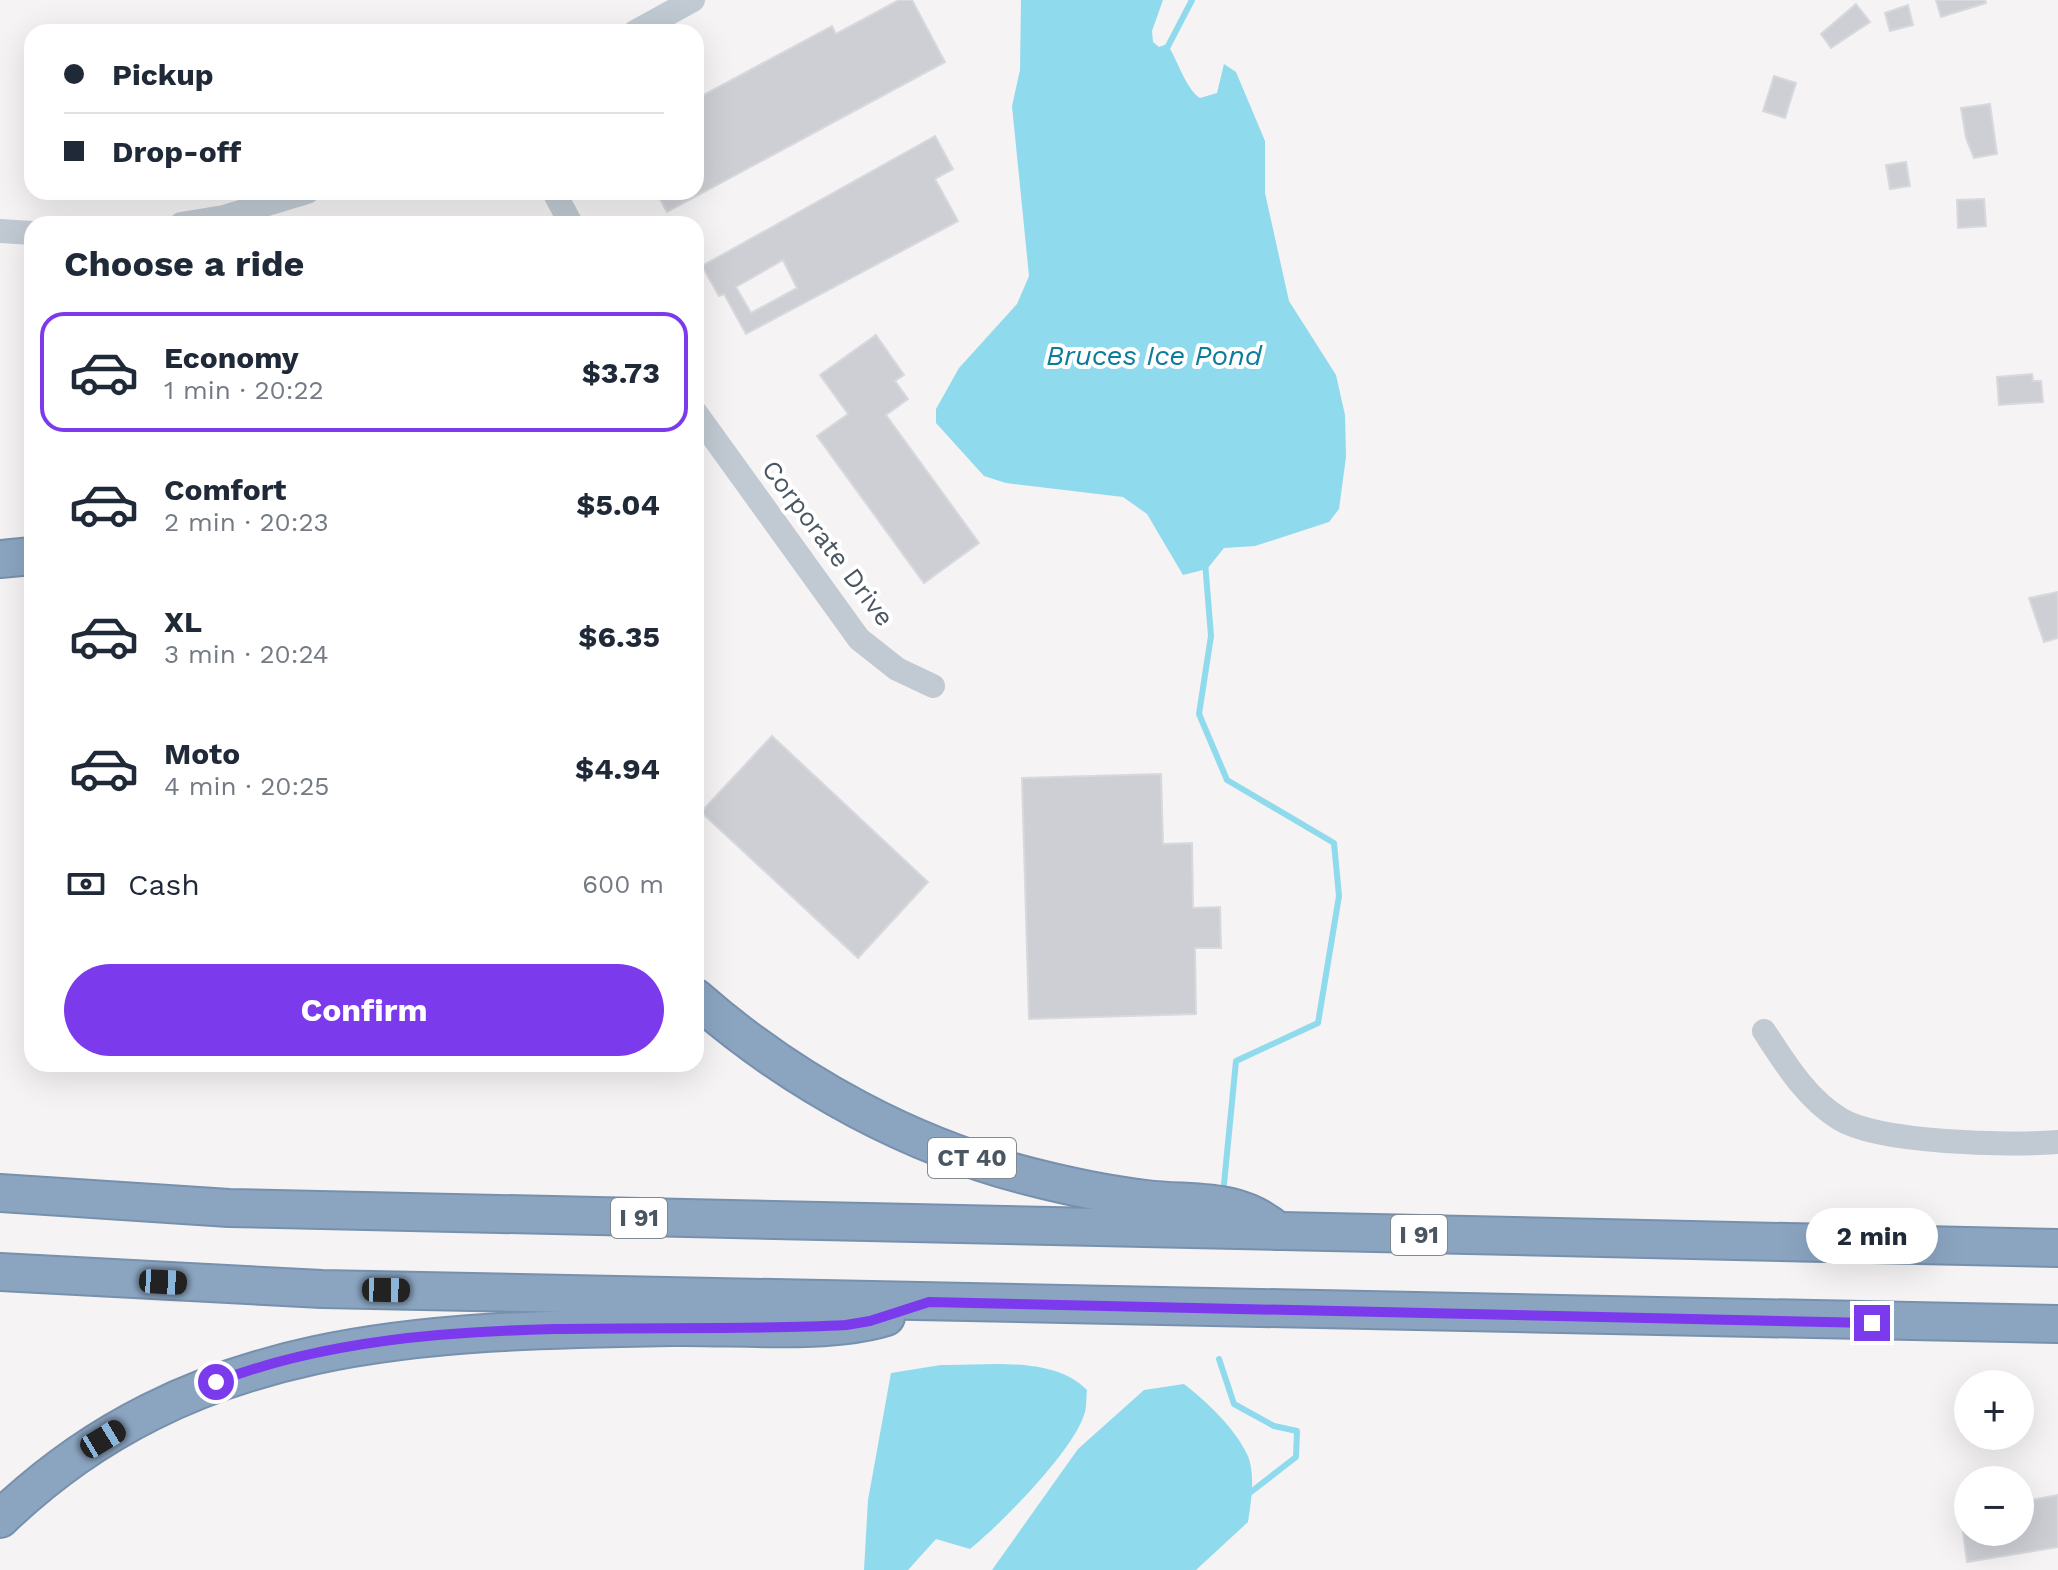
<!DOCTYPE html>
<html lang="en">
<head>
<meta charset="utf-8">
<style>
	:root { --surface:#fff; --page:#f6f6f7; --text:#1f2937; --muted:#747a83; --line:#e0e1e3; --accent:#7c3aed }
	body { margin:0; font-family:"Work Sans",sans-serif; background:var(--page); color:var(--text); height:100vh; display:flex; flex-direction:column; font-size:30px; white-space:nowrap }
	* { box-sizing:border-box; margin:0 }
	p { font-size:26px; color:var(--muted) }
	.icon { flex:none; width:44px; height:44px; fill:none; stroke:currentColor; stroke-width:2; stroke-linecap:round; stroke-linejoin:round }
	.map { position:relative; flex:1; overflow:hidden }
	.details { position:absolute; left:24px; top:216px; width:680px; height:856px; display:flex; flex-direction:column; background:var(--surface); border-radius:24px; box-shadow:0 8px 32px #0002 }
	.details>* { flex:none }
	.top-card { position:absolute; left:24px; top:24px; width:680px; height:176px; border-radius:24px; box-shadow:0 8px 32px #0002; display:grid; align-content:center; height:176px; padding:0 40px; background:var(--surface) }
	.tools { position:absolute; left:1954px; top:1370px; display:grid; gap:16px }
	.tools a { display:grid; place-items:center; width:80px; height:80px; border-radius:50%; background:var(--surface); box-shadow:0 8px 32px #0002; font-size:40px }
	.end { position:absolute; width:36px; height:36px; margin:-18px; border:10px solid #7c3aed; background:#fff; box-shadow:0 0 0 4px #fff }
	.from { border-radius:50% }
	.bubble { position:absolute; height:56px; border-radius:28px; background:var(--surface); box-shadow:0 8px 32px #0002; font-size:26px; font-weight:700; line-height:56px; text-align:center }
	.car { position:absolute; width:24px; height:48px; margin:-24px -12px; border-radius:10px; box-shadow:0 0 6px 2px #0007; background:linear-gradient(#222 24%,#8ab4d8 0 40%,#222 0 76%,#8ab4d8 0 86%,#222 0) }
	.top-card b { display:flex; align-items:center; gap:28px; height:76px; font-size:30px }
	.top-card b+b { border-top:2px solid var(--line) }
	.top-card i { width:20px; height:20px; background:var(--text) }
	ul { padding:0; list-style:none }
	li { display:flex; align-items:center; gap:24px; height:120px; margin:0 16px 12px; padding:0 24px; border:4px solid transparent; border-radius:24px }
	li div { flex:1 }
	li b { display:block; font-size:30px }
	li em { font-style:normal; font-weight:700 }
	li.active { border-color:var(--accent) }
	li>.icon { width:72px; height:72px; stroke-width:1.5 }
	h2 { padding:0 40px; font-size:36px; line-height:96px }
	.pay { display:flex; align-items:center; gap:20px; height:88px; padding:0 40px; font-size:30px }
	.pay p { margin-inline-start:auto }
	.action { display:flex; gap:16px; margin-top:auto; padding:16px 40px }
	.action a { flex:1; height:92px; border-radius:48px; background:var(--accent); color:#fff; font-size:32px; font-weight:700; line-height:92px; text-align:center }
	.map>svg:first-child { display:block }
</style>
</head>
<body>
<div class="map">
<svg width="2058" height="1570" viewBox="0 0 2058 1570">
	<rect width="100%" height="100%" fill="#f5f3f3"/>
	<g fill="#90daee">
		<path d="M 1021,0 L 1163,0 L 1152,31 L 1153,42 L 1159,47 L 1167,44 C 1178,60 1185,88 1200,98 L 1217,93 L 1224,64 L 1236,72 L 1265,141 L 1265,193 L 1289,301 L 1336,375 L 1345,415 L 1346,457 L 1339,509 L 1329,522 L 1255,546 L 1224,548 L 1207,569 L 1183,575 L 1147,514 L 1123,497 L 1006,483 L 984,476 L 936,423 L 936,409 L 959,368 L 1017,304 L 1029,276 L 1012,106 L 1020,70 Z"/>
		<path d="M 941,1365 C 987,1366 1052,1355 1087,1390 C 1086,1397 1087,1408 1084,1415 C 1072,1452 1001,1524 970,1549 L 936,1539 L 908,1570 L 864,1570 L 868,1500 L 891,1373 Z"/>
		<path d="M 1184,1384 C 1207,1402 1234,1427 1247,1454 C 1256,1473 1251,1502 1248,1522 L 1196,1570 L 992,1570 L 1078,1449 L 1144,1390 Z"/>
	</g>
	<g fill="none" stroke-linecap="round" stroke-linejoin="round">
		<g stroke="#90daee" stroke-width="6">
			<polyline points="1166,50 1192,0"/>
			<polyline points="1205,562 1211,636 1199,714 1227,780 1334,843 1339,896 1318,1023 1236,1061 1224,1184"/>
			<polyline points="1219,1359 1234,1404 1274,1426 1297,1431 1296,1457 1247,1495"/>
		</g>
	</g>
	<g fill="#cdcfd5" stroke="#d7d9de" stroke-width="2" fill-rule="evenodd">
		<polygon points="899,0 912,0 945,62 667,212 656,192 696,192 696,99 832,26 836,34"/>
		<polygon points="1936,0 1985,0 1986,3 1941,17"/>
		<polygon points="1856,4 1870,22 1831,48 1821,34"/>
		<polygon points="1908,5 1913,25 1890,31 1885,13"/>
		<polygon points="1774,76 1796,83 1785,118 1763,111"/>
		<polygon points="1990,104 1997,154 1974,158 1966,138 1961,108"/>
		<path d="M 935,136 L 953,169 L 935,179 L 958,221 L 746,334 L 724,294 L 719,296 L 702,266 ZM 783,260 L 797,288 L 751,313 L 736,287 Z"/>
		<polygon points="1906,162 1910,186 1890,189 1886,165"/>
		<polygon points="1984,199 1986,226 1958,228 1957,200"/>
		<polygon points="876,335 904,375 895,381 908,399 886,415 979,543 924,583 817,436 848,414 820,375"/>
		<polygon points="2032,374 2033,381 2041,381 2043,402 1999,405 1997,377"/>
		<polygon points="2058,592 2058,638 2044,642 2029,598"/>
		<polygon points="772,736 928,882 858,958 701,812"/>
		<polygon points="1161,774 1163,844 1192,843 1193,908 1220,907 1221,948 1195,948 1196,1014 1029,1019 1022,778"/>
		<polygon points="2058,1495 2058,1547 1967,1562 1963,1532 2020,1532 2020,1502"/>
	</g>
	<g fill="none" stroke-linecap="round" stroke-linejoin="round">
		<g stroke="#7690ad" stroke-width="40">
			<g id="highway">
				<polyline points="0,559 32,556"/>
				<path d="M 696,998 C 794,1084 916,1150 1044,1180 C 1077,1188 1111,1195 1146,1199 C 1196,1205 1236,1196 1278,1231"/>
				<polyline points="0,1193 229,1208 2058,1248"/>
				<polyline points="0,1272 322,1289 2058,1324"/>
				<path d="M 0,1519 C 192,1334 425,1331 675,1327 C 739,1326 827,1335 886,1317"/>
			</g>
		</g>
		<g stroke="#c1cad2" stroke-width="24">
			<polyline points="635,32 693,0"/>
			<polyline points="554,192 571,224"/>
			<polyline points="181,224 224,217 307,192"/>
			<polyline points="0,231 32,233"/>
			<polyline points="696,413 859,639 897,669 933,686"/>
			<path d="M 1764,1031 C 1785,1063 1806,1098 1840,1119 C 1879,1143 2010,1146 2058,1142"/>
		</g>
		<use href="#highway" stroke="#8ba5c1" stroke-width="36"/>
	</g>
	<g fill="none" stroke-linecap="round" stroke-linejoin="round">
		<path stroke="#7c3aed" stroke-width="10" d="M 216,1382 C 409,1308 643,1336 846,1325 L 870,1321 L 929,1302 L 1872,1323"/>
	</g>
	<g text-anchor="middle" stroke-width="8" stroke-linejoin="round" paint-order="stroke">
		<g fill="#fff" stroke="#808990" stroke-width="2">
			<rect x="928" y="1138" width="88" height="40" rx="6"/>
			<rect x="611" y="1198" width="56" height="40" rx="6"/>
			<rect x="1391" y="1215" width="56" height="40" rx="6"/>
		</g>
		<g font-size="24" font-weight="bold" fill="#4a5661">
			<text x="972" y="1166">CT 40</text>
			<text x="639" y="1226">I 91</text>
			<text x="1419" y="1243">I 91</text>
		</g>
		<g font-size="26" fill="#4a5661" stroke="#fff">
			<text transform="translate(828 543) rotate(53)" y="9">Corporate Drive</text>
		</g>
		<g font-size="28" font-style="italic" fill="#0c7c9b" stroke="#fff">
			<text x="1154" y="365">Bruces Ice Pond</text>
		</g>
	</g>
</svg>
<div class="tools">
<a>+</a>
<a>−</a>
</div>
<i class="end from" style="left:216px;top:1382px"></i>
<i class="end" style="left:1872px;top:1323px"></i>
<div class="bubble" style="left:1806px;top:1208px;width:132px">2 min</div>
<i class="car" style="left:163px;top:1282px;rotate:93deg"></i>
<i class="car" style="left:386px;top:1290px;rotate:91deg"></i>
<i class="car" style="left:103px;top:1439px;rotate:59deg"></i>
<div class="top-card">
<b><i class="from"></i>Pickup</b>
<b><i></i>Drop-off</b>
</div>
<section class="details">
<h2>Choose a ride</h2>
<ul>
<li class="active"><svg class="icon" aria-label="car" viewBox="0 0 24 24"><path d="M5 17H2v-5l4-1 3-4h7l3 4 3 1v5h-3M9 17h6M6 11h13"/><circle cx="7" cy="17" r="2"/><circle cx="17" cy="17" r="2"/></svg><div><b>Economy</b><p>1 min · 20:22</p></div><em>$3.73</em></li>
<li><svg class="icon" aria-label="car" viewBox="0 0 24 24"><path d="M5 17H2v-5l4-1 3-4h7l3 4 3 1v5h-3M9 17h6M6 11h13"/><circle cx="7" cy="17" r="2"/><circle cx="17" cy="17" r="2"/></svg><div><b>Comfort</b><p>2 min · 20:23</p></div><em>$5.04</em></li>
<li><svg class="icon" aria-label="car" viewBox="0 0 24 24"><path d="M5 17H2v-5l4-1 3-4h7l3 4 3 1v5h-3M9 17h6M6 11h13"/><circle cx="7" cy="17" r="2"/><circle cx="17" cy="17" r="2"/></svg><div><b>XL</b><p>3 min · 20:24</p></div><em>$6.35</em></li>
<li><svg class="icon" aria-label="car" viewBox="0 0 24 24"><path d="M5 17H2v-5l4-1 3-4h7l3 4 3 1v5h-3M9 17h6M6 11h13"/><circle cx="7" cy="17" r="2"/><circle cx="17" cy="17" r="2"/></svg><div><b>Moto</b><p>4 min · 20:25</p></div><em>$4.94</em></li>
</ul>
<div class="pay"><svg class="icon" aria-label="cash" viewBox="0 0 24 24"><path d="M3 7h18v10H3z"/><circle cx="12" cy="12" r="2"/></svg>Cash<p>600 m</p></div>
<div class="action"><a>Confirm</a></div>
</section>
</div>
</body>
</html>
